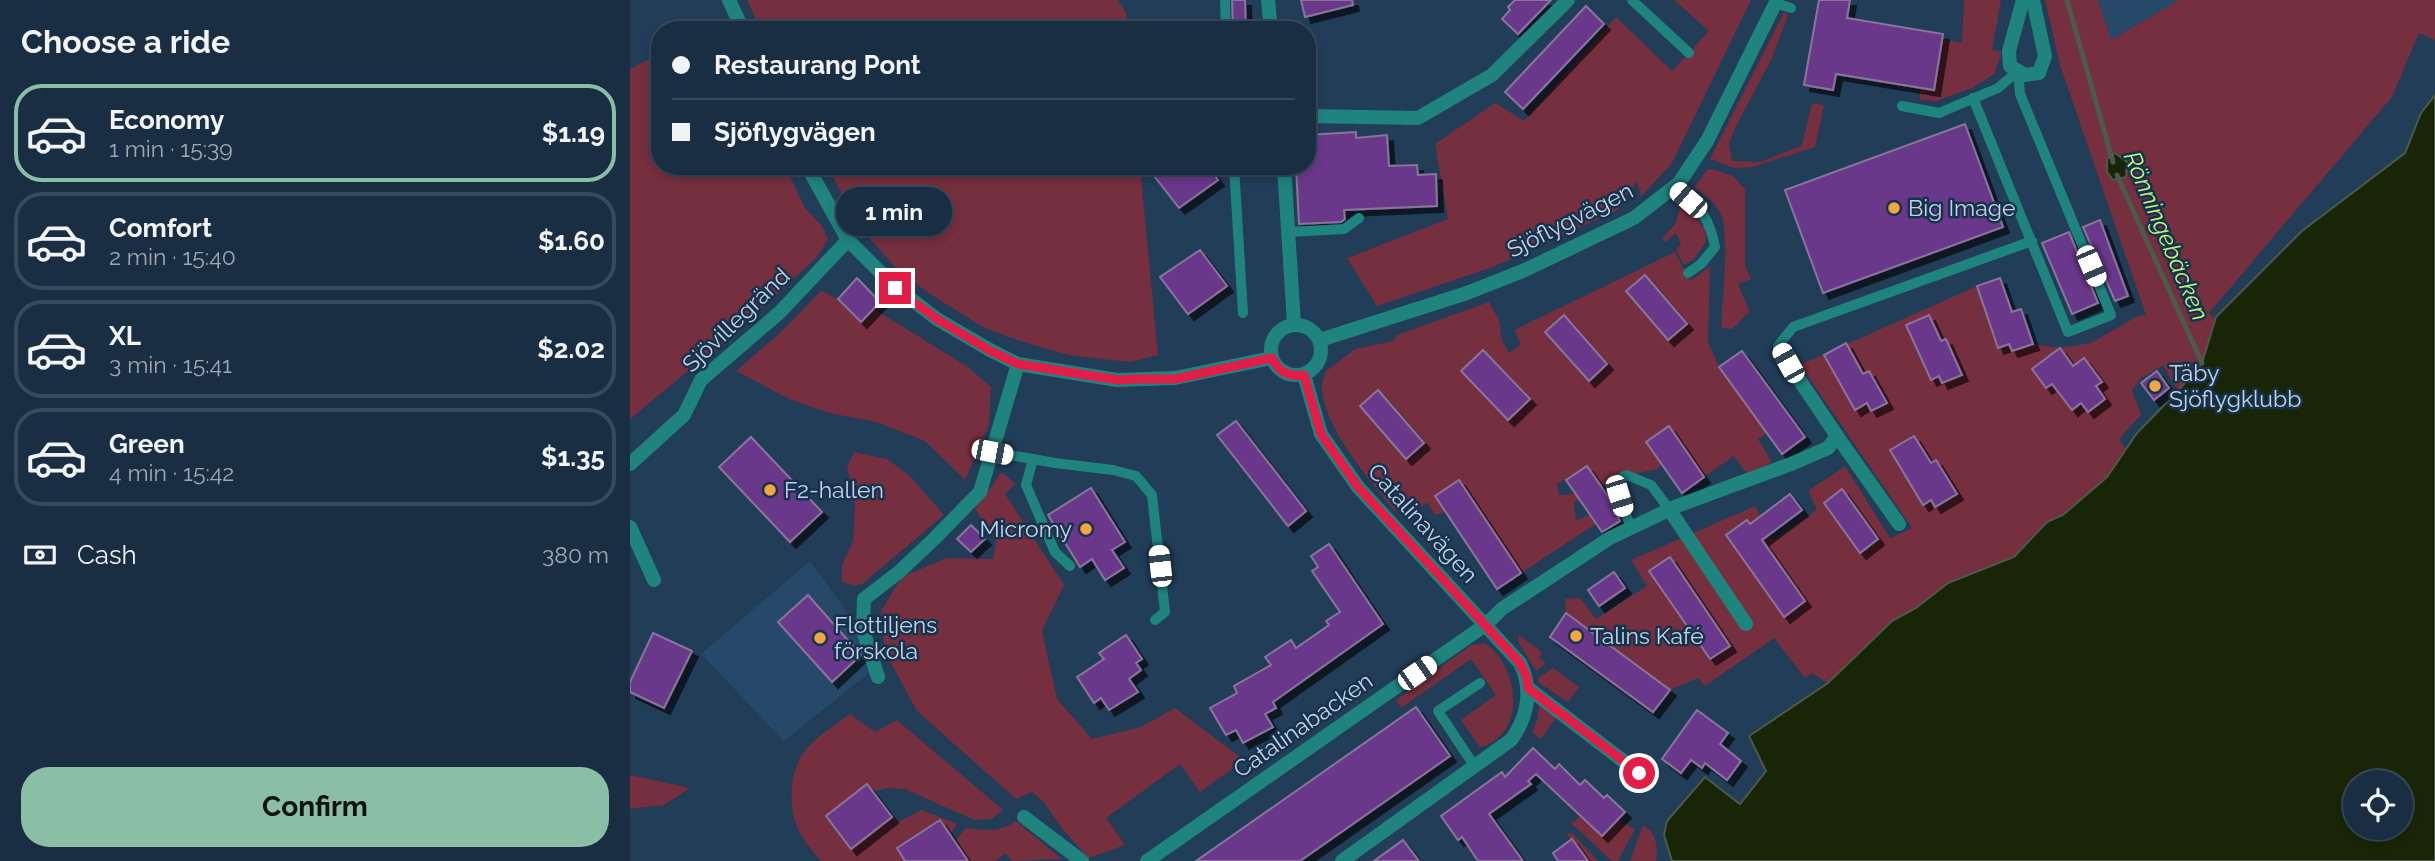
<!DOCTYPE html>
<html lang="en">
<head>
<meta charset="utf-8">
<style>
	:root { --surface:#192e42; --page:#263a4d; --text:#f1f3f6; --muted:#9fa8b2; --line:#374a5b; --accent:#8abfa5 }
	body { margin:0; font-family:Raleway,sans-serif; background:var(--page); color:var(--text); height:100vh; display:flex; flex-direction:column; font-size:26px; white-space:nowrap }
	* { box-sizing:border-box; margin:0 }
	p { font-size:23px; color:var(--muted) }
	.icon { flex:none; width:38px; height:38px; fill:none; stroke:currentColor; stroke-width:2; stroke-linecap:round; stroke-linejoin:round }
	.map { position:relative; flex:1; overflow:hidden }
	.drawer { display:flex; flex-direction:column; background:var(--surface); width:630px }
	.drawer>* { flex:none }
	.guide { position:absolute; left:21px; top:21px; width:665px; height:154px; border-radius:28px; box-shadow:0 4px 10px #0003,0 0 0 2px var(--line); display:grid; align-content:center; height:154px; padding:0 21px; background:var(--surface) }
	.buttons { position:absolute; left:1713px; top:770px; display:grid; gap:14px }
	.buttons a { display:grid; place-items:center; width:70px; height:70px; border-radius:50%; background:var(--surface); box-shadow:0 4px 10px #0003,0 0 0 2px var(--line); font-size:35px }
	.end { position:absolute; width:32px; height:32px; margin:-16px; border:9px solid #e11d48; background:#fff; box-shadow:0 0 0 4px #fff }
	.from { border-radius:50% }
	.bubble { position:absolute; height:49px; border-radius:24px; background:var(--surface); box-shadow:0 4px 10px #0003,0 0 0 2px var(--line); font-size:23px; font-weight:700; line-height:49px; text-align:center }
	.car { position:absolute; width:21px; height:42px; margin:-21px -10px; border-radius:9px; box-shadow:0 0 5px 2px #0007; background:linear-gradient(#fff 24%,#345 0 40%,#fff 0 76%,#345 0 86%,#fff 0) }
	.guide b { display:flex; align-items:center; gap:24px; height:66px; font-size:26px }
	.guide b+b { border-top:2px solid var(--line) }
	.guide i { width:18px; height:18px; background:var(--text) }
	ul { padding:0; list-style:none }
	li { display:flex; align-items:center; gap:21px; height:98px; margin:0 14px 10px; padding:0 7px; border:4px solid var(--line); border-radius:28px }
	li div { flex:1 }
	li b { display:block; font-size:26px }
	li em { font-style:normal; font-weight:700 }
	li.on { border-color:var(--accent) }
	li>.icon { width:63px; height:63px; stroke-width:1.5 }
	h2 { padding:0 21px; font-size:32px; line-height:84px }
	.pay { display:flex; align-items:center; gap:18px; height:77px; padding:0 21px; font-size:26px }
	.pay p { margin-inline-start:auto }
	.action { display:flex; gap:14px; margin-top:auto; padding:14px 21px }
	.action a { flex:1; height:80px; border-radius:28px; background:var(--accent); color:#111; font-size:28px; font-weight:700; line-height:80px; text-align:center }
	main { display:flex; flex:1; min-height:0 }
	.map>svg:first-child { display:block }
</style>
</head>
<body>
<main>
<section class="drawer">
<h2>Choose a ride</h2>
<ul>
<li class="on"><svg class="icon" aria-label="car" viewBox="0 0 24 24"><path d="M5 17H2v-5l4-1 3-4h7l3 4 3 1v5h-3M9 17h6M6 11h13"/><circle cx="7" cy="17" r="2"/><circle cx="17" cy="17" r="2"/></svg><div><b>Economy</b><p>1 min · 15:39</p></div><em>$1.19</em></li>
<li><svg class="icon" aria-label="car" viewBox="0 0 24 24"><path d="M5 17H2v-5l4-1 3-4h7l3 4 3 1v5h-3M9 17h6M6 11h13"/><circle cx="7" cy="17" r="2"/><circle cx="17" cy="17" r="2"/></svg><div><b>Comfort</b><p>2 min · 15:40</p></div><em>$1.60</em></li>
<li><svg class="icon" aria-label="car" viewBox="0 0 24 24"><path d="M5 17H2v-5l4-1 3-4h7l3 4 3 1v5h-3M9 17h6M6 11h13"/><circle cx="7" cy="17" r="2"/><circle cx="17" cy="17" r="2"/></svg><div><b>XL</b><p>3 min · 15:41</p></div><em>$2.02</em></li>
<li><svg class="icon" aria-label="car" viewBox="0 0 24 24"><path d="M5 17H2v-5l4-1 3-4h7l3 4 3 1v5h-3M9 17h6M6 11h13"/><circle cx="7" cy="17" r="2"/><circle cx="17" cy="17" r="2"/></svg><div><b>Green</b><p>4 min · 15:42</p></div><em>$1.35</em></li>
</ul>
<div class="pay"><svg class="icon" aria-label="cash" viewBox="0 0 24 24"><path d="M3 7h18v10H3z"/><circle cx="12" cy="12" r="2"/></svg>Cash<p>380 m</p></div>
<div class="action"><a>Confirm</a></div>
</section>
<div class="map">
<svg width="1805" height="861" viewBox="0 0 1805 861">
	<defs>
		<filter id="shadow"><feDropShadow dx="6" dy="6" stdDeviation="0" flood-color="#0009"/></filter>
	</defs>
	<rect width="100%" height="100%" fill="#213d58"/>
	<g fill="#274969">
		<polygon points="1468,0 1549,0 1481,40"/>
		<polygon points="180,561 225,623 239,673 154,741 71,654"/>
	</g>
	<g fill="#752f3e" fill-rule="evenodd">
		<polygon points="117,0 488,0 496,13 498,30 131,30"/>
		<polygon points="1044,0 1121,0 1042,163 1011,197 1007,181 988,210 863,267 747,306 717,258 818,219 805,144 865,103 894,121 986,17 1042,71 1079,31"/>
		<polygon points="1334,0 1371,0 1362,50 1372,52 1364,74 1342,88 1306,101 1290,100 1290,88 1304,90 1312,39 1332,43"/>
		<polygon points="1415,0 1468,0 1481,40 1549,0 1805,0 1805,40 1789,33 1762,97 1579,313 1585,319 1672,231 1775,153 1791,113 1805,95 1805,186 1548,391 1533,365 1511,378 1502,390 1511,415 1489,439 1496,449 1478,477 1433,515 1417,522 1384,557 1318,583 1286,608 1262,621 1198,683 1182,673 1175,678 1144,638 1075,686 1068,678 1040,690 936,613 935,599 950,598 966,619 1017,586 1001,560 1125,506 1143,540 1187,510 1178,491 1215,466 1260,538 1282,528 1170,365 1347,286 1368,348 1379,344 1382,351 1403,344 1430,348 1461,343 1506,317 1516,315 1430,65"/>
		<polygon points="1154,12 1158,15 1142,58 1105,128 1099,144 1102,161 1131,162 1172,145 1182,103 1194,105 1185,147 1123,167 1104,168 1080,159"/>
		<polygon points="30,54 30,166 155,166 175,208 192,226 198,239 187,257 69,367 59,370 0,419 0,69"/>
		<polygon points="197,166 510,166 528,355 500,362 438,355 387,340 353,327 300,294 267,269 231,229"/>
		<path d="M 1082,169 L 1103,176 L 1115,189 L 1115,266 L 1121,279 L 1108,284 L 1120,312 C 1112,317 1109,324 1102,329 L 1091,328 C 1092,302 1100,236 1091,214 C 1086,203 1074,194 1064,188 L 1077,170 Z"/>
		<polygon points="1054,203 1075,229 1076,242 1064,259 1054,265 1046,250 1051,244 1046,233 1035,242 1032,239 1046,223 1050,206"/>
		<path d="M 1045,252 L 1060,281 L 1080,266 L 1078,342 L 1089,367 L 1137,433 L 1128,439 L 1142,462 L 1117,474 L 1104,456 L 1074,477 L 1039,427 L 1016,442 L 1031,463 L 1028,469 L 988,477 L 971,486 L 956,466 L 927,484 L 929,495 L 946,494 L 949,499 L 944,502 L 946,520 L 960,515 L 967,523 L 891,573 L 829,480 L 805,496 L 816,512 L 805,515 L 797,502 L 793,506 L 783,499 L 765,511 C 741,483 693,426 692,388 C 692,383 694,377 695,372 L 725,349 L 763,341 L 767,335 L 859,302 L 869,320 L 872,340 L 879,353 L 891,344 L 884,330 ZM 1014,275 L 1057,324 L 1038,340 L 996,291 ZM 934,316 L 977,365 L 959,381 L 916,333 ZM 853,350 L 899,398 L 878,419 L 831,371 ZM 748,391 L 794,443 L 777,458 L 731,406 Z"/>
		<polygon points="191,291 208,299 231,322 244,309 338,367 361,387 359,425 335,480 295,441 246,422 199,413 159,399 106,371 150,333"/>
		<polygon points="224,452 257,459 279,475 314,515 232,584 223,586 212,581 212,565 223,541 225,505 217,467"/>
		<polygon points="372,472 385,484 375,494 434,585 412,631 427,699 462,739 511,727 545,708 614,760 570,792 550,764 476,818 495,845 459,858 433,830 413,801 402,792 386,799 287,711 255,652 251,611 272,577 317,558 363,559 366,541 345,509"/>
		<polygon points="889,635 912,652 909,658 916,663 906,671 888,641"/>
		<path d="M 855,643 C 890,667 897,736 850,747 L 831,720 L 866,695 L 841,659 L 771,708 L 766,700 L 841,645 Z"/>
		<polygon points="923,668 949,687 938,702 909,683 908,678"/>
		<polygon points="909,705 927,716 911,739 902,732 908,718"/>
		<path d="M 220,714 L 245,732 L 267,720 L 373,810 L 361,819 L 344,820 L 275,789 L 256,788 L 243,792 L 237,785 L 196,816 L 220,849 L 262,817 L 268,822 L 292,810 L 327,824 L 320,835 L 310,820 L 267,848 L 275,861 L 191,861 C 184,853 177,845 171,835 C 158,812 158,774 174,752 C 185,737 205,725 220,714 Z"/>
		<polygon points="0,775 60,788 34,805 0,809"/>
		<polygon points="950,816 972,836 988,820 1005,829 988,861 982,861 942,824 941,820 944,822"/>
		<path d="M 386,821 L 432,859 L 382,861 L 376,853 L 365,861 L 325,861 L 325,842 L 335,828 C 354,830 370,833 386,821 Z"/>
		<path d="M 1013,825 C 1027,832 1028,847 1026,861 L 1000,861 Z"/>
		<polygon points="941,832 968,861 958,861 937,835"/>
	</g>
	<g fill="#182607" stroke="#4b5a49" stroke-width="2" fill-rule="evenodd">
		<path d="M 1805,95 L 1805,861 L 1042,861 L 1034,835 L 1037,821 L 1075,777 L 1110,804 L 1136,771 L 1119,736 L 1198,683 L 1262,621 L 1286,608 L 1318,583 L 1384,557 L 1417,522 L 1433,515 L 1477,477 L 1507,433 L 1548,391 L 1572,363 L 1586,317 L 1672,231 L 1775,153 L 1791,113 ZM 1726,782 L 1771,782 L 1771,828 L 1726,828 Z"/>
		<polygon points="1485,153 1497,162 1496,177 1483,180 1477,172 1477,159"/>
	</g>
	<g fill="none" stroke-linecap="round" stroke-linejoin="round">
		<g stroke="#4b5a49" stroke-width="5">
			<polyline points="1437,0 1483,162"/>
			<polyline points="1487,175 1572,363"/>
		</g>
	</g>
	<g fill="#6a398b" stroke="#897599" stroke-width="2" filter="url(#shadow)">
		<polygon points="602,0 615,0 616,30 603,30"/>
		<polygon points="671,0 722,0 723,5 675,17"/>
		<polygon points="885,0 921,0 888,34 872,19 880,10 878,7"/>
		<polygon points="1189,0 1220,0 1217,18 1313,34 1304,90 1206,74 1203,90 1174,85"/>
		<polygon points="956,6 974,24 893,109 875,92"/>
		<polygon points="1335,124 1373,227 1193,293 1155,190"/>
		<polygon points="726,132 726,138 757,135 759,166 787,165 788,175 806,174 807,206 714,210 715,219 711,222 669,224 666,166 677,166 677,135"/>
		<polygon points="529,166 578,166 588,180 549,208 521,172"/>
		<polygon points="1470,220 1498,296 1485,301 1453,227"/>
		<polygon points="1439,232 1468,303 1442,314 1412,243"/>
		<polygon points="570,250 597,286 558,314 530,277"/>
		<polygon points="1015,275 1057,324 1038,340 996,291"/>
		<polygon points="227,278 250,302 231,322 208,299"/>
		<polygon points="1370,278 1382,312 1391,309 1403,344 1382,351 1379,344 1368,348 1347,286"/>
		<polygon points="934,315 977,364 959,381 915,332"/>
		<polygon points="1299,315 1311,341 1316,339 1332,375 1312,383 1309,376 1301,380 1276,325"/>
		<polygon points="1216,343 1233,374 1239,371 1257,403 1241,411 1237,403 1225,410 1194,355"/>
		<polygon points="1430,348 1443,366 1454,358 1472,382 1466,386 1475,399 1458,412 1451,403 1442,410 1422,384 1416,388 1402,369"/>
		<polygon points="853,350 900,399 878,420 831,371"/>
		<polygon points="1112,351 1175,437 1152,454 1089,367"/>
		<polygon points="1527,371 1539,388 1524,400 1511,383"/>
		<polygon points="748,390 794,443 776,459 730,406"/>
		<polygon points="606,421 676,511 658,526 587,435"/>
		<polygon points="1039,426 1074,477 1052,493 1016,442"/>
		<polygon points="1284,436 1301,463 1306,460 1327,494 1305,507 1301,500 1293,505 1260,450"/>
		<polygon points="121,437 192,512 160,542 89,467"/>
		<polygon points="957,466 982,502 990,521 972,532 936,480"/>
		<polygon points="829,480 891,573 867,589 805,496"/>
		<polygon points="461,488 495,542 482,550 494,568 475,580 462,559 450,567 418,515"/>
		<polygon points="1212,489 1248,539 1230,553 1194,503"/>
		<polygon points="1160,494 1172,510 1132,540 1175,601 1154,617 1096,535 1117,520 1120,524"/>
		<polygon points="341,525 355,539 341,552 327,539"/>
		<polygon points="699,544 753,624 643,702 646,708 635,714 643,727 613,743 606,730 596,735 580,708 607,693 604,686 641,665 635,657 661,640 666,648 699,625 696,621 710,612 682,571 688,567 681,556"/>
		<polygon points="1040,557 1100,646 1080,659 1019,571"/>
		<polygon points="984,572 995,588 969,606 958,590"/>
		<polygon points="178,595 231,655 202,682 148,622"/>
		<polygon points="936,613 1040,690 1023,712 920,637"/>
		<polygon points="23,633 62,651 34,708 0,692 0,682"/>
		<polygon points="496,635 512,659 506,663 511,670 499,679 508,692 479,710 471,698 464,703 447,677 474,659 469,653"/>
		<polygon points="786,707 820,756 670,861 566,861"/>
		<polygon points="1067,710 1098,733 1090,744 1111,761 1097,780 1075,763 1072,768 1061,760 1051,773 1032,759"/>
		<polygon points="903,748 925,769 929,764 950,785 955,780 974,798 977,795 995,812 972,836 906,774 898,781 901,784 859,814 893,861 848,861 832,837 828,840 811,816 872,772 875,777"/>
		<polygon points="237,784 262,817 221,849 196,816"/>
		<polygon points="310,820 338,861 275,861 267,848"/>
		<polygon points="942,839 958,861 928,861 923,853"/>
		<polygon points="773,840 789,861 744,861"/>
	</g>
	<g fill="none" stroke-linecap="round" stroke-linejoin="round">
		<g stroke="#1f847e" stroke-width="10">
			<polyline points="595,0 596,30"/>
			<polyline points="1002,0 1059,53"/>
			<polyline points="1145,3 1161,8"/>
			<polyline points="1343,98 1438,332 1481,315 1390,94 1388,71"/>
			<polyline points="1272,106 1309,113 1368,88 1388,71"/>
			<polyline points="604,166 613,313"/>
			<path d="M 1043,187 C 1069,209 1078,212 1085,247 L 1071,264 L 1058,273"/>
			<polyline points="658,232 714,229 729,218"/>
			<polyline points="1158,363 1148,346 1163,327 1402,241"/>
			<polyline points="362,452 425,463 483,470 506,476 522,495 535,612 525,620"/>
			<polyline points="403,459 396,485 425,552 440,566"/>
			<polyline points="1001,527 982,482 997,475 1021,485 1039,509"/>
			<polyline points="845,767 808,711 850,683"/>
		</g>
		<g stroke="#1f847e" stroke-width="14">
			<polyline points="99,0 113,30"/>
			<polyline points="638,0 641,30"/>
			<polyline points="1393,0 1379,51 1380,66 1395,75 1409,73 1415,56 1403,0"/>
			<polyline points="677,116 788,118 862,75 938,0"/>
			<polyline points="177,166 218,240 265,287 307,319 360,350 388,364 487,380 545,378 641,358"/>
			<polyline points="654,166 664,324"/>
			<circle cx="666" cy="350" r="25"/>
			<polyline points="690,340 837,293 895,270 1004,218 1049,183 1077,141 1147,0"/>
			<path d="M 674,375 L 691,434 L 728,487 L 890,663 C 903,689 898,717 881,740 L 712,861"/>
			<polyline points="1207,436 1269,524"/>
			<polyline points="0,464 54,415 71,380 149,313 218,240"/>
			<polyline points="1039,509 1116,624"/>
			<polyline points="0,527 24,580"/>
			<polyline points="248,677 233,630 234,599 269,572 304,539 350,492 388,364"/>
			<polyline points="898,688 1009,773"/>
			<polyline points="394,817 452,861"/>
			<polyline points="517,861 855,625 873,608 980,538 1047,506 1161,464 1198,448 1207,436 1158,363"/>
		</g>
	</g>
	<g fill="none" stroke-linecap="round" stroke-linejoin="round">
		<path stroke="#e11d48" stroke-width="9" d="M 265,288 L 307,319 L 359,350 L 388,364 L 488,380 L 507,379 L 545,379 L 642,358 C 649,372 658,377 674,375 L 691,434 L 728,487 L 890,663 L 897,678 L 898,688 L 1009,773"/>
	</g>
	<g fill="#f2a541" stroke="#17324c" stroke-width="2.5">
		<circle cx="1264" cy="208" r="7"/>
		<circle cx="1525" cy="386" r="7"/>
		<circle cx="140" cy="490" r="7"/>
		<circle cx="456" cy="529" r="7"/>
		<circle cx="946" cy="636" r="7"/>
		<circle cx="190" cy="638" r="7"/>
	</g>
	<g text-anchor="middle" stroke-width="5" stroke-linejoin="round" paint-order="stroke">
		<g font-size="23" fill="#c3d3e4" stroke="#17324c" text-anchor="start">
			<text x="1278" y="216">Big Image</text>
			<text x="1539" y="381">Täby<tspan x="1539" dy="26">Sjöflygklubb</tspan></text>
			<text x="154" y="498">F2-hallen</text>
			<text x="442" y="537" text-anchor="end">Micromy</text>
			<text x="204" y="633">Flottiljens<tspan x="204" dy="26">förskola</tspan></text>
			<text x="960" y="644">Talins Kafé</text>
		</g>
		<g font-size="23" fill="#c3d3e4" stroke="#17324c">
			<text transform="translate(940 220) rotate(-27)" y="8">Sjöflygvägen</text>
			<text transform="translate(106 320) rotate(-44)" y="8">Sjövillegränd</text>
			<text transform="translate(793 523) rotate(48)" y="8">Catalinavägen</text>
			<text transform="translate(673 725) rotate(-35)" y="8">Catalinabacken</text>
		</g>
		<g font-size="24" font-style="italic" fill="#bdf679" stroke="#17324c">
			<text transform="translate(1536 236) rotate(67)" y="8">Rönningebäcken</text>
		</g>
	</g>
</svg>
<div class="buttons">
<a><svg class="icon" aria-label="locate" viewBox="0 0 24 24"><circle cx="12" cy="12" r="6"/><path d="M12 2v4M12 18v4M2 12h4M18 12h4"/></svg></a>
</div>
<i class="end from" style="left:1009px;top:773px"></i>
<i class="end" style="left:265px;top:288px"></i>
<div class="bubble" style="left:206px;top:187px;width:116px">1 min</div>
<i class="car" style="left:1058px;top:200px;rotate:311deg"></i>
<i class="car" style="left:1461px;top:266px;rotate:157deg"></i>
<i class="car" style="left:1158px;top:363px;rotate:331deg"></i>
<i class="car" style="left:362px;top:452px;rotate:101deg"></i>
<i class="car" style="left:989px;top:496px;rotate:163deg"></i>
<i class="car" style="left:530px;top:566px;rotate:354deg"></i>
<i class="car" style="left:787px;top:673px;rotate:55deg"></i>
<div class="guide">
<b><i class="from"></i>Restaurang Pont</b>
<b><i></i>Sjöflygvägen</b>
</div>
</div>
</main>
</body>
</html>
